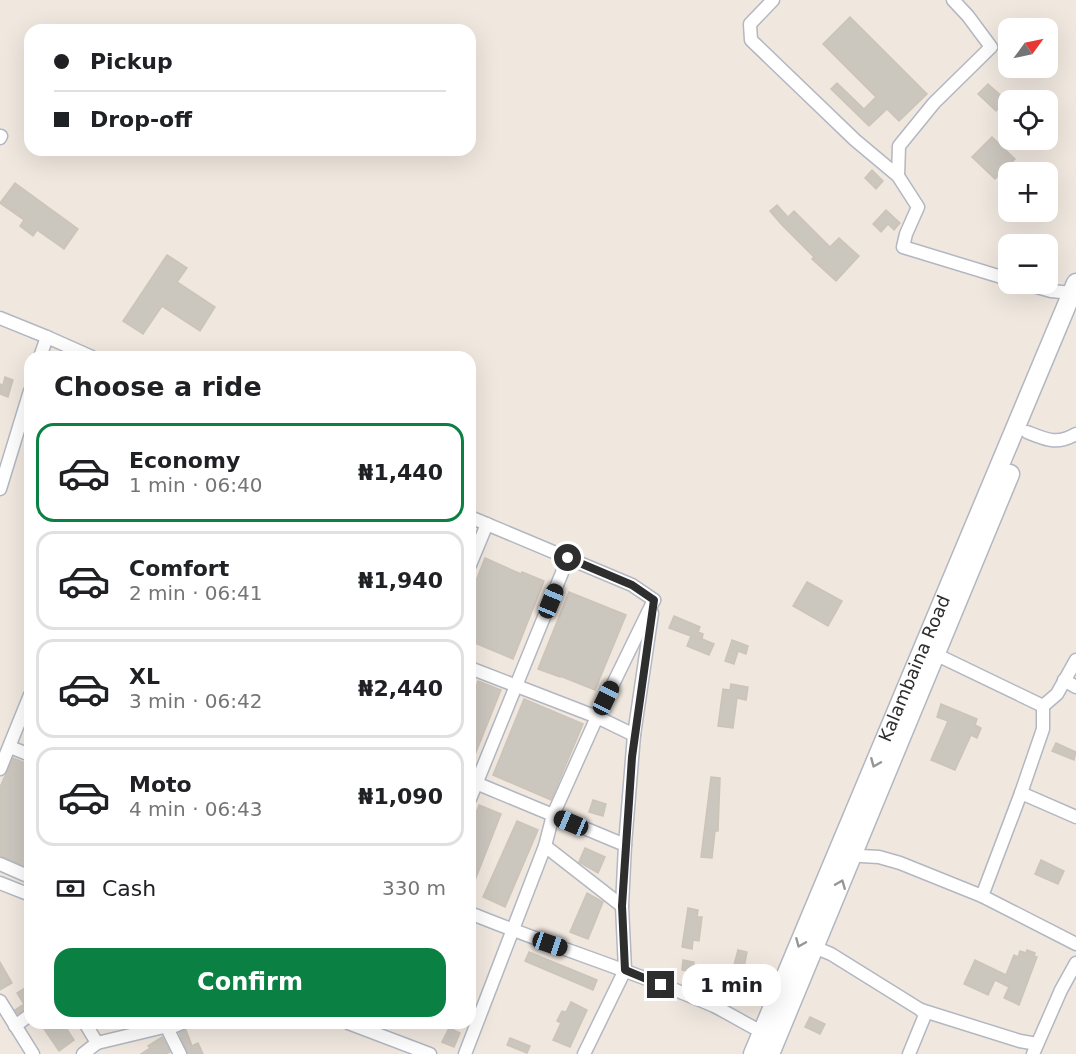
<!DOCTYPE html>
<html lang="en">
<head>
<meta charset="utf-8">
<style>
	:root { --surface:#fff; --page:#f2f2f2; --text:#202124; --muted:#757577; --line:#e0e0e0; --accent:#0b8043 }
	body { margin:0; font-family:"DejaVu Sans",sans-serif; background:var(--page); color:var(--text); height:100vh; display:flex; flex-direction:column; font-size:22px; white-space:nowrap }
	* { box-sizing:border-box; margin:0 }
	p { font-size:20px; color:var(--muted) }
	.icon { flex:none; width:33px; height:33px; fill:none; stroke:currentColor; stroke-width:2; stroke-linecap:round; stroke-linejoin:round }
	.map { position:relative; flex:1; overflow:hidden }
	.sheet { position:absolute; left:24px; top:351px; width:452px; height:678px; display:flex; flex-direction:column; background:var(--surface); border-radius:18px; box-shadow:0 6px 24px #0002 }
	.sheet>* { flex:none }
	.banner { position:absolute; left:24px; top:24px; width:452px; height:132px; border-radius:18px; box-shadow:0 6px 24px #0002; display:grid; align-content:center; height:132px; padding:0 30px; background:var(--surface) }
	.needle { width:39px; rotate:57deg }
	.buttons { position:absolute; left:998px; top:18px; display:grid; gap:12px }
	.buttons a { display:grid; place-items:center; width:60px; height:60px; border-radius:12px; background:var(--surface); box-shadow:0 6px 24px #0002; font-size:30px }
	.end { position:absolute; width:27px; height:27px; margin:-14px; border:8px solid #2e2e2e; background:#fff; box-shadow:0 0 0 3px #fff }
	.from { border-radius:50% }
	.bubble { position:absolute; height:42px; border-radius:18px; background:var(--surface); box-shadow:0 6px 24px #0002; font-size:20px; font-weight:800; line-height:42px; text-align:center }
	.car { position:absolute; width:18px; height:36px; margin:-18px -9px; border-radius:8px; box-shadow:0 0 4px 2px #0007; background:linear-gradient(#222 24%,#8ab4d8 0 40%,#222 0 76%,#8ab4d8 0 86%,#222 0) }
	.banner b { display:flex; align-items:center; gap:21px; height:57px; font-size:22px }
	.banner b+b { border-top:2px solid var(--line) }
	.banner i { width:15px; height:15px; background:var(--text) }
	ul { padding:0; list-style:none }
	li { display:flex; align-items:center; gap:18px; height:99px; margin:0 12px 9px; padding:0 18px; border:3px solid var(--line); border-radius:18px }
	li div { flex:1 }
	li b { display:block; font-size:22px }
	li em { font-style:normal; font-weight:800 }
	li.selected { border-color:var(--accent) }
	li>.icon { width:54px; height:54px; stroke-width:1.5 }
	h2 { padding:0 30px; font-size:27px; line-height:72px }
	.pay { display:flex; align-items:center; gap:15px; height:66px; padding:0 30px; font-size:22px }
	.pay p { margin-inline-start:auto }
	.action { display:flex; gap:12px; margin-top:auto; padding:12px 30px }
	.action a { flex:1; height:69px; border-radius:18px; background:var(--accent); color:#fff; font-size:24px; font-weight:800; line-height:69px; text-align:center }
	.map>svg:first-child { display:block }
</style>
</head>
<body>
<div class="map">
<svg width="1076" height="1054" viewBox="0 0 1076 1054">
	<rect width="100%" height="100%" fill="#f0e8df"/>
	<g fill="#cbc6be" stroke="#ccc4b8" stroke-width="1.5">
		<polygon points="850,17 927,94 899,121 887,109 869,126 831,89 837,83 864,109 876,97 823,44"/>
		<polygon points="988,84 1006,100 996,111 978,94"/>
		<polygon points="992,137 1015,159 995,179 972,157"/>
		<polygon points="872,170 883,181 876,189 865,178"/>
		<polygon points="15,183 78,229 64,249 37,230 33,236 20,226 24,220 0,203"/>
		<polygon points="777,205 788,217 794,211 830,247 839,238 859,256 836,281 812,259 814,257 781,224 770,211"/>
		<polygon points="886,210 900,223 894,230 888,224 881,232 873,224"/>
		<polygon points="167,255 187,268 177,282 215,307 200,331 162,306 143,334 123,321"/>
		<polygon points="5,377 13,380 8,397 0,394 0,384 3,385"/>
		<polygon points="485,558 521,574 522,572 544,581 513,659 470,641 470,596"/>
		<polygon points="807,582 842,601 828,626 793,606"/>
		<polygon points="569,592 626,615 595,690 560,676 560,677 538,669"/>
		<polygon points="674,616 700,627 698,632 703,634 702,639 714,644 709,655 687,646 691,636 669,628"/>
		<polygon points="732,640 748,646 746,654 738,651 734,664 725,661"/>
		<polygon points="478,681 501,690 470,767 470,702"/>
		<polygon points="731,684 748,687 746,700 737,698 733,728 718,726 723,689 730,690"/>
		<polygon points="524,699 583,724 551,800 493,775"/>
		<polygon points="941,704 977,719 975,725 981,728 977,738 971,735 955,770 931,760 948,721 937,717"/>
		<polygon points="1056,743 1076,752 1074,760 1052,751"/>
		<polygon points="13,758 30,765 30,868 0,856 0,787"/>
		<polygon points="711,777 720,778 718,831 715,831 712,858 701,857"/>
		<polygon points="593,800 606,804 603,816 589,812"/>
		<polygon points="479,805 501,814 470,893 470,829"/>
		<polygon points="517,821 538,830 505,907 483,897"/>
		<polygon points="585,848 605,857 598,873 579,862"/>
		<polygon points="1041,860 1064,871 1058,884 1035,874"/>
		<polygon points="587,893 603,902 588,939 570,932"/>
		<polygon points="688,908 698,910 697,917 702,917 699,941 693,940 692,949 682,947"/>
		<polygon points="738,950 747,952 744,967 734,965"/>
		<polygon points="1027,950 1035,953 1034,956 1037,957 1019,1005 1004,998 1009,987 995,980 988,995 964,984 975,960 1006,975 1014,955 1018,957 1020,951 1026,953"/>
		<polygon points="529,952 597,980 593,990 525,961"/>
		<polygon points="683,960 694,962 693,972 682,970"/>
		<polygon points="0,962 12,983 0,990"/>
		<polygon points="25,988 30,994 30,1007 18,1014 15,1010 24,1004 17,993"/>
		<polygon points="571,1002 587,1010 570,1047 553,1040 561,1023 557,1021 562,1011 566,1012"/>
		<polygon points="810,1017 825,1024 820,1034 805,1027"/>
		<polygon points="40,1023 63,1023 74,1040 59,1051"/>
		<polygon points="449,1028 460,1033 454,1047 442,1042"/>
		<polygon points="186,1030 192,1046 198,1043 203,1054 188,1054 179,1033"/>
		<polygon points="162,1037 170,1052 166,1054 141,1054 150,1048 148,1046"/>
		<polygon points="510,1038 530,1046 527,1053 507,1045"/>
	</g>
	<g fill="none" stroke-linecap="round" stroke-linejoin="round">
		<g stroke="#b3b7c2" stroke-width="15">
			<g id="street">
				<polyline points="773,0 750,24 751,40 855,140 898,176 918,207 906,234 903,247 1008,279"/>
				<polyline points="0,138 1,136"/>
				<polyline points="898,176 899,146 934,103 991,47 968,16 953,0"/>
				<polyline points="1026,284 1051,291 1072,293"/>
				<polyline points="0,318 47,337"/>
				<polyline points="40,357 47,337 92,357"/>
				<path d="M 1027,432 C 1047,440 1057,445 1076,434"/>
				<polyline points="0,489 30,391"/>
				<polyline points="470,517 632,585 654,600"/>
				<polyline points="470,565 487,524"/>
				<polyline points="935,654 1043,706 1057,694 1076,660"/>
				<polyline points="470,668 597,717 634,735"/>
				<polyline points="1064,680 1076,687"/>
				<polyline points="10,747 30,755"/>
				<polyline points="0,769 30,695"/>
				<polyline points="471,781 625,845"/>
				<polyline points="1021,793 1043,729 1043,706"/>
				<polyline points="470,799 568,558"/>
				<polyline points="545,846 622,906"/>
				<polyline points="854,851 861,856 879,857 900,863 982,896 1076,944"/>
				<polyline points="0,864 30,877"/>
				<polyline points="0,883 28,894"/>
				<polyline points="982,896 1021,793 1076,817"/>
				<path d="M 470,913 C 550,946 634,971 714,1006 C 730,1014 746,1024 762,1032"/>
				<polyline points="814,947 831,954 921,1010 925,1015 909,1054"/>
				<polyline points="0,1001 33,1054"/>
				<polyline points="921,1010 1020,1041 1037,1044"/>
				<polyline points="85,1023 97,1043"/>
				<polyline points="348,1023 430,1054"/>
				<polyline points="15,1026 30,1015"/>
				<polyline points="170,1028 169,1032 180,1054"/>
				<polyline points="83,1054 97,1043 164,1027 170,1028 182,1023"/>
				<polyline points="465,1054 545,846 553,815 597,717 654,600"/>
				<polyline points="584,1054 625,970 622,906 625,845 634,735 652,613"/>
				<polyline points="1033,1054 1061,990 1076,963"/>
			</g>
		</g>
		<g stroke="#b3b7c2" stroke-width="21">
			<g id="secondary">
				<path id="s1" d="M 753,1054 L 1076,283"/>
				<polyline points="770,1054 1010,474"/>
			</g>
		</g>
		<use href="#street" stroke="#fff" stroke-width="12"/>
		<use href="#secondary" stroke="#fff" stroke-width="18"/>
	</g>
	<defs><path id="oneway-chevron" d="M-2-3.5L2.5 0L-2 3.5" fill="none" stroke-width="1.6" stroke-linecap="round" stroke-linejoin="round" transform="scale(1.5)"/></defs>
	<g stroke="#969696">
		<use href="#oneway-chevron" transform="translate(875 763) rotate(113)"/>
		<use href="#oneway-chevron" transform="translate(841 884) rotate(-68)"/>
		<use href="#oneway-chevron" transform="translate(800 943) rotate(113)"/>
	</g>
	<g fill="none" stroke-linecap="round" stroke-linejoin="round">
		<polyline stroke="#2e2e2e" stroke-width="8" points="568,558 632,585 654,600 632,757 622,906 625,970 661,985"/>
	</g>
	<g text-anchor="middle" stroke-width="5" stroke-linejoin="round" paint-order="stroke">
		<g font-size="18" fill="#2e2e2e" stroke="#fff">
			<text dy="6" stroke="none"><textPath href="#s1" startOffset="418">Kalambaina Road</textPath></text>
		</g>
	</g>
</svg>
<div class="buttons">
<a><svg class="needle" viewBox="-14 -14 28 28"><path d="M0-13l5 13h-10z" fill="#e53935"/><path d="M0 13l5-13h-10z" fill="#757577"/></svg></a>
<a><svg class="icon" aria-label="locate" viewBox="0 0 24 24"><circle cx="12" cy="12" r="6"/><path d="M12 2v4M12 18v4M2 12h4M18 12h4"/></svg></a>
<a>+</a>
<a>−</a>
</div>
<i class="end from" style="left:568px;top:558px"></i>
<i class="end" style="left:661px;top:985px"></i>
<div class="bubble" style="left:682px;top:964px;width:99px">1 min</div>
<i class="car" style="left:551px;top:601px;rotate:22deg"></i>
<i class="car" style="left:606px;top:698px;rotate:26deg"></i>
<i class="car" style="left:571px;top:823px;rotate:293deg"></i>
<i class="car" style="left:550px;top:944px;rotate:109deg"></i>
<div class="banner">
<b><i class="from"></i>Pickup</b>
<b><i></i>Drop-off</b>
</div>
<section class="sheet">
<h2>Choose a ride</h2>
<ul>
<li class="selected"><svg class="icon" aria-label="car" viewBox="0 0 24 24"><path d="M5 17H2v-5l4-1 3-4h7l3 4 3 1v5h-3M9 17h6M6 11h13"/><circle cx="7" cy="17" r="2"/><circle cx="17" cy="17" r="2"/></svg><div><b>Economy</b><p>1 min · 06:40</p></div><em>₦1,440</em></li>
<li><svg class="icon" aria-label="car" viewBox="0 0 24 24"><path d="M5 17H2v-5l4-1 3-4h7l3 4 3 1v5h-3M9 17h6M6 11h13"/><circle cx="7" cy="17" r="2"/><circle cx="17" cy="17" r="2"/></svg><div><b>Comfort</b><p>2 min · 06:41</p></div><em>₦1,940</em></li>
<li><svg class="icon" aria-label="car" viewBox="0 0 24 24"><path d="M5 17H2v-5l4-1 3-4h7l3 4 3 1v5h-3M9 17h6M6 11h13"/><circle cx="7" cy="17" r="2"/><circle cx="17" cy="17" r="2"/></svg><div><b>XL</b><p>3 min · 06:42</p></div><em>₦2,440</em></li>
<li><svg class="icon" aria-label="car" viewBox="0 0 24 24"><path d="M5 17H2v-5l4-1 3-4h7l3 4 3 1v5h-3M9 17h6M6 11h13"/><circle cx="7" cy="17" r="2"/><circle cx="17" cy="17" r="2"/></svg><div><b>Moto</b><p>4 min · 06:43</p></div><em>₦1,090</em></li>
</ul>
<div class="pay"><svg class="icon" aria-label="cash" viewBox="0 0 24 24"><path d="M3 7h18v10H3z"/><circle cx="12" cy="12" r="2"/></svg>Cash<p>330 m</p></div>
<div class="action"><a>Confirm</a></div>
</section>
</div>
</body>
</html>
